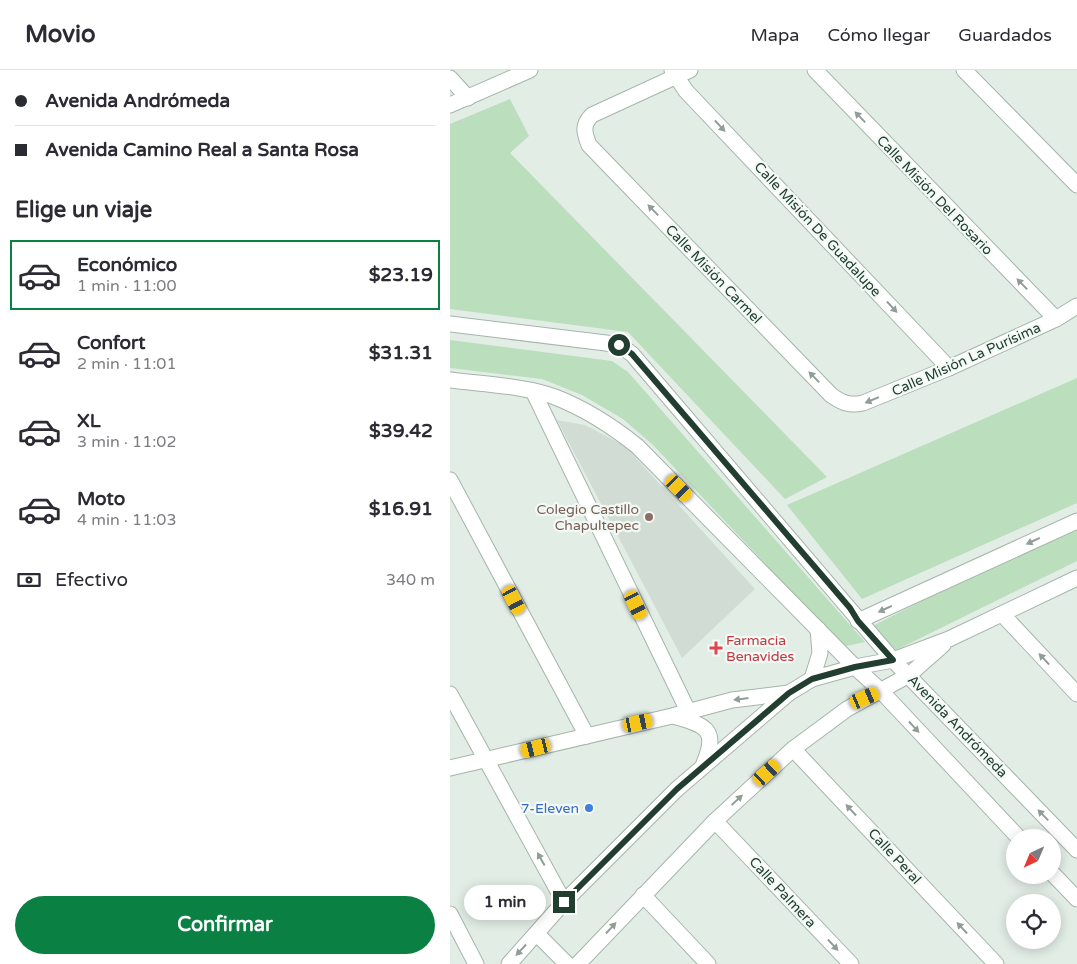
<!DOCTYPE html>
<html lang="es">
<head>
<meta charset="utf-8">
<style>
	:root { --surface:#fff; --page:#f7f7f7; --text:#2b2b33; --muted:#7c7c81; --line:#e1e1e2; --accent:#0b8043 }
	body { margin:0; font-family:"Varela Round",sans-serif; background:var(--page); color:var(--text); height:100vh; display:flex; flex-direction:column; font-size:19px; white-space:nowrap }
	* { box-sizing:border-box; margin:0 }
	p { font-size:16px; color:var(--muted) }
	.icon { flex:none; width:28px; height:28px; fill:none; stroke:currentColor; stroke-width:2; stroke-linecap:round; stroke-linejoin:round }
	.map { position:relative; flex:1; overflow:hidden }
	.drawer { display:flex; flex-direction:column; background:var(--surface); width:450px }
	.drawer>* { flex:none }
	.hud { display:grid; align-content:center; height:110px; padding:0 15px; background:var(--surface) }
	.needle { width:32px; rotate:224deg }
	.fabs { position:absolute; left:556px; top:759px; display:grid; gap:10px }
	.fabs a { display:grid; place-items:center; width:55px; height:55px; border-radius:50%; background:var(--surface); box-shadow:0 2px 12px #0003; font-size:25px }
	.end { position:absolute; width:22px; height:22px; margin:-11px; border:6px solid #223e30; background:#fff; box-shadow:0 0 0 2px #fff }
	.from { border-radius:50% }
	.bubble { position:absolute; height:35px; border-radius:18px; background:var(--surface); box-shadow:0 2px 12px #0003; font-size:16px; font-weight:700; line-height:35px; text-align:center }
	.car { position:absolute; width:15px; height:30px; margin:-15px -8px; border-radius:6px; box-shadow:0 0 4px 1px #0007; background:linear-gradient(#f5c518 24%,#345 0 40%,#f5c518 0 76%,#345 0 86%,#f5c518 0) }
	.hud b { display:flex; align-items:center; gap:18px; height:48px; font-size:19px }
	.hud b+b { border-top:1px solid var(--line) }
	.hud i { width:12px; height:12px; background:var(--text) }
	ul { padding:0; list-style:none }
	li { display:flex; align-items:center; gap:15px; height:70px; margin:0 10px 8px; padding:0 5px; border:2px solid transparent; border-radius:0px }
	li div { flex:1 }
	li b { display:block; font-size:19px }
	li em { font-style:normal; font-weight:700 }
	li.selected { border-color:var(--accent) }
	li>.icon { width:45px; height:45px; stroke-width:1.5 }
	h2 { padding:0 15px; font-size:22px; line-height:60px }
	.pay { display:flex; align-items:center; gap:12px; height:55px; padding:0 15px; font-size:19px }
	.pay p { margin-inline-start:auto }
	.action { display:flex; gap:10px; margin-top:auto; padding:10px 15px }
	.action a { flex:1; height:58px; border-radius:30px; background:var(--accent); color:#fff; font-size:20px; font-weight:700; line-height:58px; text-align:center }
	header { display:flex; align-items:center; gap:30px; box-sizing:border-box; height:70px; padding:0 25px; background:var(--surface); border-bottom:1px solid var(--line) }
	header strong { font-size:24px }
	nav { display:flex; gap:28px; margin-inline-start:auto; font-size:18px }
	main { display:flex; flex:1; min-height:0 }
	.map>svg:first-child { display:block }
</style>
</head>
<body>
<header>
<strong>Movio</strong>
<nav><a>Mapa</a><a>Cómo llegar</a><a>Guardados</a></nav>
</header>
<main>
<section class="drawer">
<div class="hud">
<b><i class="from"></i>Avenida Andrómeda</b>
<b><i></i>Avenida Camino Real a Santa Rosa</b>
</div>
<h2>Elige un viaje</h2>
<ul>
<li class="selected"><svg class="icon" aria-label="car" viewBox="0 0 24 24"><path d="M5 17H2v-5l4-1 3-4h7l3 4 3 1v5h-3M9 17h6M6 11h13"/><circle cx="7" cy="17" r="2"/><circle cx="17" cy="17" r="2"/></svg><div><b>Económico</b><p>1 min · 11:00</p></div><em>$23.19</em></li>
<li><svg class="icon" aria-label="car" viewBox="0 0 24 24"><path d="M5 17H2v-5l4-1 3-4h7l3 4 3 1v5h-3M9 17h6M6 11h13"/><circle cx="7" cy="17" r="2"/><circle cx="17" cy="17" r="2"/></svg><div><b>Confort</b><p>2 min · 11:01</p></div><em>$31.31</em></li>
<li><svg class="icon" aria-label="car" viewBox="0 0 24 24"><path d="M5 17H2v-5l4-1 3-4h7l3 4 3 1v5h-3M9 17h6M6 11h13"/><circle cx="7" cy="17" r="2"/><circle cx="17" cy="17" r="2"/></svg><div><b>XL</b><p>3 min · 11:02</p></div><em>$39.42</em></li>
<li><svg class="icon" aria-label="car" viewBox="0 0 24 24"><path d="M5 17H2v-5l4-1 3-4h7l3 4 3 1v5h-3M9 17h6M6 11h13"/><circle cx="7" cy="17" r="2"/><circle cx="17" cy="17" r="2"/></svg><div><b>Moto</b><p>4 min · 11:03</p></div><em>$16.91</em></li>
</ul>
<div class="pay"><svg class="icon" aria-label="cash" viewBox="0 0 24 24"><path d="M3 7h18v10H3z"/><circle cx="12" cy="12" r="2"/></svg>Efectivo<p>340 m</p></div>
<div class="action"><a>Confirmar</a></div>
</section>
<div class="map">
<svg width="627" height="894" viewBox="0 0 627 894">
	<rect width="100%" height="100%" fill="#e2ede6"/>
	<polygon fill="#d1ddd4" points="107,350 135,355 175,376 305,519 232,588"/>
	<g fill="#bbdebc">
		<polygon points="60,29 79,66 60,83 377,407 335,429 178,262 0,239 0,54"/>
		<polygon points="0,270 162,291 178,302 415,572 396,576 341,521 203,375 173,349 132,325 92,309 0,298"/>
		<polygon points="627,308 627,433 412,529 337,435"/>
		<polygon points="627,459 627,491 446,580 423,556 479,527"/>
	</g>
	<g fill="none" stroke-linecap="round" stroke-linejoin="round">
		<g stroke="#a5b5ac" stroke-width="17">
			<g id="minor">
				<polyline points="222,0 236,21 499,298"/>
				<path d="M 240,0 L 142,45 C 132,55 134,62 139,75 L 381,325 C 392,333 400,336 413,333 L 499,298 L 606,249 L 627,236"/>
				<polyline points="365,0 606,249"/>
				<polyline points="514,0 627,115"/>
				<polyline points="0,8 18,28"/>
				<polyline points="0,35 80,0"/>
				<polyline points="0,254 156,273 169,275 182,284 443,590 627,780"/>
				<path d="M 0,310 C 31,314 77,316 105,327 C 136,339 162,356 187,376 L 405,597 L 431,621 L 569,768"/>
				<polyline points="83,321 238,641"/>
				<polyline points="0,410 137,666"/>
				<polyline points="552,544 627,624"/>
				<polyline points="408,551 627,451"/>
				<polyline points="362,609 370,583 368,559"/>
				<polyline points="0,624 114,832"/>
				<path d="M 223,646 C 254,655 269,658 254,693"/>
				<polyline points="343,679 546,894"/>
				<polyline points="0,698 222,646 282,630 339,623"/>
				<polyline points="265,751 401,894"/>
				<polyline points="602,803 627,829"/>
				<polyline points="193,825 258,894"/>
				<polyline points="0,844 26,894"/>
				<polyline points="87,864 117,894"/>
				<polyline points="59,894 114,832 227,719 339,623 362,609 405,597 443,590 499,569 627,508"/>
				<polyline points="128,894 265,751 343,679 397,639 459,605 493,575"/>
			</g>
		</g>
		<use href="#minor" stroke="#fff" stroke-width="15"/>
	</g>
	<defs><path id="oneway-solid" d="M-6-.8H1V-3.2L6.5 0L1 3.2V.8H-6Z" transform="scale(1.25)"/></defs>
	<g fill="#909e98">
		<use href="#oneway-solid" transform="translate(410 47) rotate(-134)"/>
		<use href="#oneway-solid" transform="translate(270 56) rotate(47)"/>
		<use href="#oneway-solid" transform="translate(203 140) rotate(-134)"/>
		<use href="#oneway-solid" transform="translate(572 214) rotate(-134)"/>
		<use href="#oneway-solid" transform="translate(442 237) rotate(47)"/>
		<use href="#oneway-solid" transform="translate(364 307) rotate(-134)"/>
		<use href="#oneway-solid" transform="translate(422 330) rotate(157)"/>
		<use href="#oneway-solid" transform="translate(583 471) rotate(155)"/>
		<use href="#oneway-solid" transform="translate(435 539) rotate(155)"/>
		<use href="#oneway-solid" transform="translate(594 589) rotate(-133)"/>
		<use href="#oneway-solid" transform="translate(291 629) rotate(173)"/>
		<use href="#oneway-solid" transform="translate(464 657) rotate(47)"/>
		<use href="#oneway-solid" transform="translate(287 730) rotate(-43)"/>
		<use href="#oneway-solid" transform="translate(401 740) rotate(-133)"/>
		<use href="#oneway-solid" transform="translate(593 745) rotate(-134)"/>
		<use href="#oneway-solid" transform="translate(91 789) rotate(-119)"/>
		<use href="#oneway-solid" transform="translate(161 858) rotate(-47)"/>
		<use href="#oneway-solid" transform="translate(512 858) rotate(-133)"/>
		<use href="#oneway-solid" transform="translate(383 875) rotate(47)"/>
		<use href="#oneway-solid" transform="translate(71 880) rotate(133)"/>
	</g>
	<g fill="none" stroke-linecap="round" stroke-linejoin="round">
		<polyline stroke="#223e30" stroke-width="6" points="114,832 227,719 339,623 362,609 405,597 443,590 408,551 400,538 182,284 169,275"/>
	</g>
	<circle fill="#8d6e63" stroke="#f3f9f5" stroke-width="2" cx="199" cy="447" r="5"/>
	<path fill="#e0444e" stroke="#f3f9f5" stroke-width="2" d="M263.5 570.5h5v5h5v5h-5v5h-5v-5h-5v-5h5z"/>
	<circle fill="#3f7fe0" stroke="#f3f9f5" stroke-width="2" cx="139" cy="738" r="5"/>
	<g text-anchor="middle" stroke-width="4.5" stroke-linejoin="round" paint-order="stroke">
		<g font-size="14" fill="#223e30" stroke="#f3f9f5">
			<text transform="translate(485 125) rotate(46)" y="5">Calle Misión Del Rosario</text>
			<text transform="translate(368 159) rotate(47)" y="5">Calle Misión De Guadalupe</text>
			<text transform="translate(264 204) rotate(46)" y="5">Calle Misión Carmel</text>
			<text transform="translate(516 289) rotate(-24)" y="5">Calle Misión La Purísima</text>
			<text transform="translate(508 656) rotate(46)" y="5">Avenida Andrómeda</text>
			<text transform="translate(445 786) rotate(47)" y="5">Calle Peral</text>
			<text transform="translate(333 822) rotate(47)" y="5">Calle Palmera</text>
		</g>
		<g font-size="14" fill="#785e54" stroke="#f3f9f5" text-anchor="end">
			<text x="189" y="444">Colegio Castillo<tspan x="189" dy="16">Chapultepec</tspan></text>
		</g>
		<g font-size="14" fill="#be3a42" stroke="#f3f9f5" text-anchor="start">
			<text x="276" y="575">Farmacia<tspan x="276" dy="16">Benavides</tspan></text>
		</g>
		<g font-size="14" fill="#366cbe" stroke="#f3f9f5" text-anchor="end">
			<text x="129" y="743">7-Eleven</text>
		</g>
	</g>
</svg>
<div class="fabs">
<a><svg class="needle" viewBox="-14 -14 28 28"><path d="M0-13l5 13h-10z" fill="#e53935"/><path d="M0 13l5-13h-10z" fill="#7c7c81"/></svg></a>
<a><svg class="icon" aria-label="locate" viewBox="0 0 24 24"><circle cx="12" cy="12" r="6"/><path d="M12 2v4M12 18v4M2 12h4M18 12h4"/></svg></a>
</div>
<i class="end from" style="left:169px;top:275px"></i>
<i class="end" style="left:114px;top:832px"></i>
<div class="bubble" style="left:14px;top:815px;width:82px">1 min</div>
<i class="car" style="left:229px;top:418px;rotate:136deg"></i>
<i class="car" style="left:64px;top:530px;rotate:152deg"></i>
<i class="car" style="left:186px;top:535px;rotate:154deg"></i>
<i class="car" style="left:415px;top:628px;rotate:67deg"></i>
<i class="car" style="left:188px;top:653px;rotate:78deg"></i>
<i class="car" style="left:86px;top:678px;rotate:256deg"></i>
<i class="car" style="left:317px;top:703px;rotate:48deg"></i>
</div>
</main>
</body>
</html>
